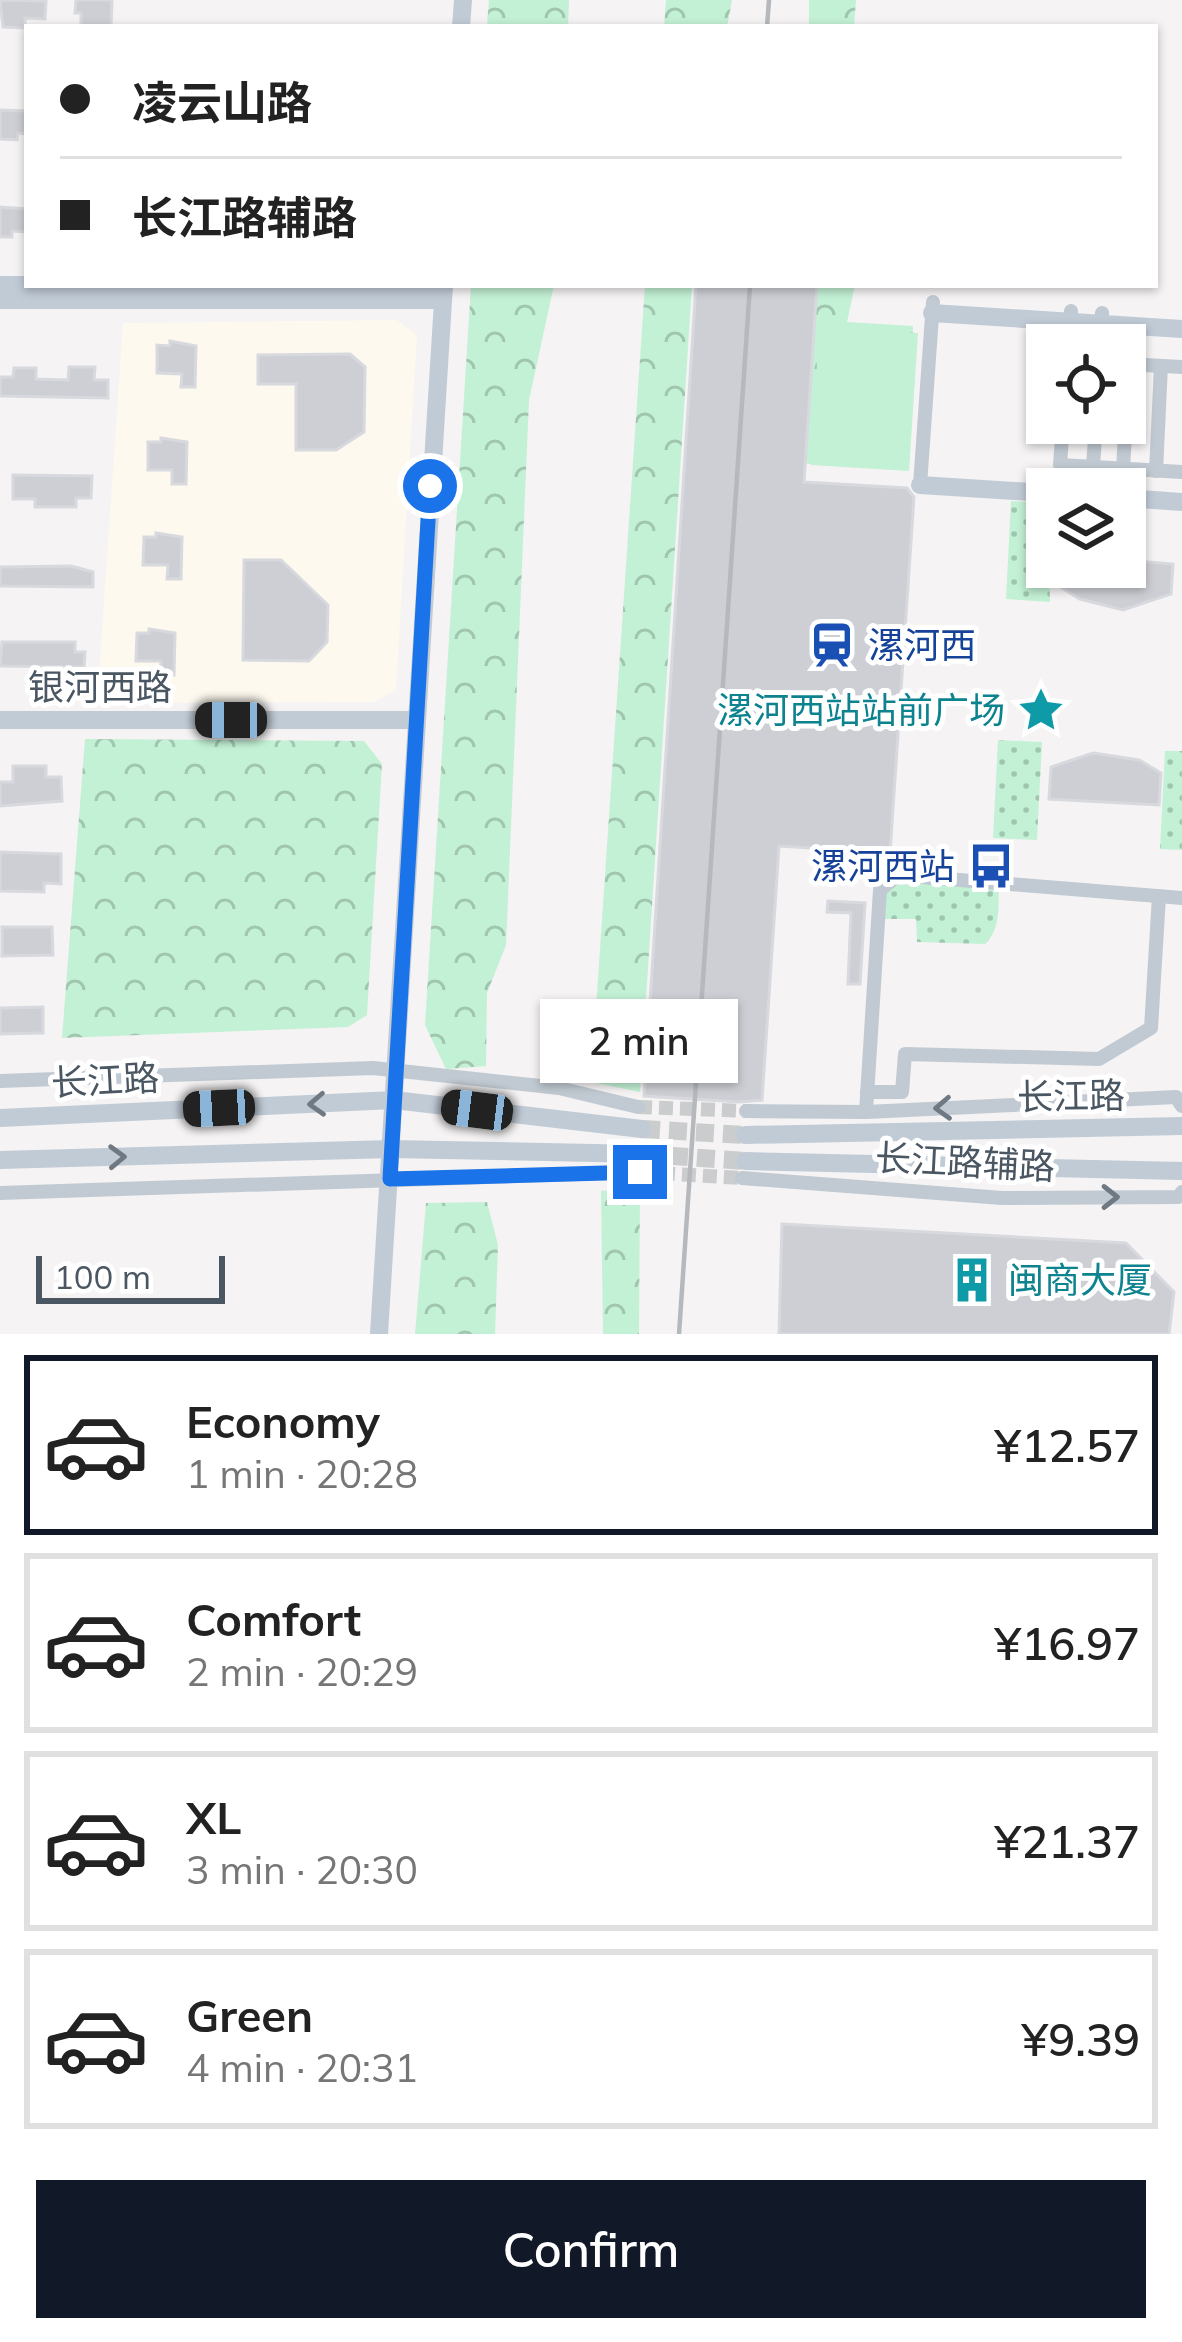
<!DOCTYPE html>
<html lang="en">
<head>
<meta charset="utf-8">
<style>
	:root { --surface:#fff; --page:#f2f2f2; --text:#222; --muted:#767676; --line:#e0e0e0; --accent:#111827 }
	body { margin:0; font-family:Mulish,"Noto Sans SC",sans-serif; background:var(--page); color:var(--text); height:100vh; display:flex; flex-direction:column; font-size:45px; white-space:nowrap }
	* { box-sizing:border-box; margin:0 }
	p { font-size:39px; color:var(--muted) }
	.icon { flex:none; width:66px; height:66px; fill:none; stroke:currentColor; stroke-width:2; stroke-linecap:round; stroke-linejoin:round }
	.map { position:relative; height:1334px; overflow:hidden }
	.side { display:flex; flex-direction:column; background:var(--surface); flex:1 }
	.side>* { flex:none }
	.hud { position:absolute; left:24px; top:24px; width:1134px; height:264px; border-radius:0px; box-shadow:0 3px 9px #0004; display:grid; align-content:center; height:264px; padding:0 36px; background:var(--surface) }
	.fabs { position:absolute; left:1026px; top:324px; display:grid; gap:24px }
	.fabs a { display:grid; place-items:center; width:120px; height:120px; border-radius:0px; background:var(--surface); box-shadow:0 3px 9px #0004; font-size:60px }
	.scale { position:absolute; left:36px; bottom:30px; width:189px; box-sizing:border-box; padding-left:12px; border:6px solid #4a5661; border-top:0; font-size:33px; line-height:42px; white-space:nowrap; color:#4a5661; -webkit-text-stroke:9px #fff; paint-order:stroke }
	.end { position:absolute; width:54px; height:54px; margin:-27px; border:15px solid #1a73e8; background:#fff; box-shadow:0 0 0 6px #fff }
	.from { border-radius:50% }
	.bubble { position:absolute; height:84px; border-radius:0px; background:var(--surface); box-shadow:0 3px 9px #0004; font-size:39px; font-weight:600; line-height:84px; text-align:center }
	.car { position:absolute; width:36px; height:72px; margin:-36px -18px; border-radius:15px; box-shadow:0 0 9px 3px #0007; background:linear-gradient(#222 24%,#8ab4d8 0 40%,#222 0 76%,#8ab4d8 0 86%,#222 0) }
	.hud b { display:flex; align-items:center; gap:42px; height:114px; font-size:45px }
	.hud b+b { border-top:3px solid var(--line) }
	.hud i { width:30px; height:30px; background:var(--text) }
	ul { padding:21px 0 0; list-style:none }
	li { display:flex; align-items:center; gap:36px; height:180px; margin:0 24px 18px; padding:0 12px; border:6px solid var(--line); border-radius:0px }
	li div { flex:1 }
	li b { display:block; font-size:45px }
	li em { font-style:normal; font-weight:600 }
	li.active { border-color:var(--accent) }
	li>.icon { width:108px; height:108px; stroke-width:1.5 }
	.action { display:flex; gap:24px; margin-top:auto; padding:24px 36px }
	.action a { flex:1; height:138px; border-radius:0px; background:var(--accent); color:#fff; font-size:48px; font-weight:600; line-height:138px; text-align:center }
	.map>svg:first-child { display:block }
</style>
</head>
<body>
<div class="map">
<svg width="1182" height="1334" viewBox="0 0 1182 1334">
	<defs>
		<pattern id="grass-dots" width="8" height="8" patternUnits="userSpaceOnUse" patternTransform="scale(3)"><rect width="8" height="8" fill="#c3f1d5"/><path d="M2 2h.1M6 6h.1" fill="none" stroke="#a0c6b0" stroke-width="1.8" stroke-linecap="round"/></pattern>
		<pattern id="forest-crowns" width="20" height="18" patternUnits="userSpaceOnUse" patternTransform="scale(3)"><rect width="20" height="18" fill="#c3f1d5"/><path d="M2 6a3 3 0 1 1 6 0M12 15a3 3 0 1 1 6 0" fill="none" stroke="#a0c6b0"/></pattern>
	</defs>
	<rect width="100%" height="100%" fill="#f5f3f3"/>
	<polygon fill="#fdf9ef" points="397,320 417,335 396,690 375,702 97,703 123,323"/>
	<g fill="url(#grass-dots)">
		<polygon points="1011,501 1047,503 1050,602 1006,599"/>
		<polygon points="998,740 1042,742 1037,840 993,838"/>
		<polygon points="1165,751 1182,751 1182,850 1160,849"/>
		<path d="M 897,880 L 999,886 C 998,907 1001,929 985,944 L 917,942 L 916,919 L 885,919 L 885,892 Z"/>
	</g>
	<g fill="url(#forest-crowns)">
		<polygon points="489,0 569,0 568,27 487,27"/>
		<polygon points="666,0 732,0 727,27 664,27"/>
		<polygon points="809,0 856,0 854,27 809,27"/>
		<polygon points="471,285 554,285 529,400 506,945 487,993 486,1066 446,1069 425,1025"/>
		<polygon points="645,285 692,285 640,1092 591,1082"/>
		<polygon points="812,285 855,285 847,322 913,326 911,395 826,465 799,463"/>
		<polygon points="85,739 364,741 382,764 367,1015 348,1027 62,1038"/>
		<polygon points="640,1187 639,1334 603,1334 601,1191"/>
		<polygon points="487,1202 498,1245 495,1334 415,1334 426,1203"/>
	</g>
	<polygon fill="#c3f1d5" points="819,328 918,333 909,471 811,465"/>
	<g fill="#cdcfd5" stroke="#d7d9de" stroke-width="3">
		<polygon points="0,0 46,1 45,19 25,18 25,28 3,27"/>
		<polygon points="76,0 112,0 111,27 81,27 81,13 75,13"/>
		<polygon points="0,110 27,111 27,134 18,133 17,140 0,139"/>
		<polygon points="0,207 27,209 27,232 12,231 12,237 0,237"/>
		<polygon points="696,285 817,285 804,482 907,488 914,497 890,853 779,846 762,1100 739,1102 644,1096"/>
		<polygon points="170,341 196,346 195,387 181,387 182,374 157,373 157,345 170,346"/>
		<polygon points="350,354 365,367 364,432 336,450 296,450 296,384 258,384 258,355"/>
		<polygon points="69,367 95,367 94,380 108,380 108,398 0,396 0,377 13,377 14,368 36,368 36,379 68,380"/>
		<polygon points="161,438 187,442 186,484 172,484 172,470 148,470 148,442 161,442"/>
		<polygon points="13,475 92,476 91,498 76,498 76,507 35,507 35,499 13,499"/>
		<polygon points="156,533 182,537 181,579 167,579 168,565 143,565 144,537 156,537"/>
		<polygon points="244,560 281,560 328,605 327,642 309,661 243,660"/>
		<polygon points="1125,560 1173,564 1171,594 1123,610 1080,599 1059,586 1060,567 1125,567"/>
		<polygon points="71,566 93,572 93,587 0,586 0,567"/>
		<polygon points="149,629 175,633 174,675 160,675 161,661 136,661 137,633 149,633"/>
		<polygon points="2,642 75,642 75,652 85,652 84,667 0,666"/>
		<polygon points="1093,753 1139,760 1161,773 1159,805 1049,799 1051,767"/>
		<polygon points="13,766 46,766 46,777 61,777 62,801 0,806 0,782 13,782"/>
		<polygon points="0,852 61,854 61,884 44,883 44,892 0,891"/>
		<polygon points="828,901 865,903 860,984 848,984 851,913 827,912"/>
		<polygon points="2,927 52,927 53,955 2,956"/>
		<polygon points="43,1007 43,1033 0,1034 0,1008"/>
		<polygon points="782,1224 1126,1243 1174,1292 1169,1334 779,1334"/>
	</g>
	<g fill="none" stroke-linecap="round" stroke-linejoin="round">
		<g stroke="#caccce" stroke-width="14" stroke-dasharray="14 7" stroke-linecap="butt">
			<polyline points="638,1107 746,1111"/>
			<polyline points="640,1172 742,1178"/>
		</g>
		<g stroke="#caccce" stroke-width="18" stroke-dasharray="18 9" stroke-linecap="butt">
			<polyline points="642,1129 745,1135"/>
			<polyline points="643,1154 745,1161"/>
		</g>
		<g stroke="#c1cad2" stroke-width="14">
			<polyline points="1068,345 1071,311"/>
			<polyline points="1100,345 1102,313"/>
			<polyline points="1125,364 1182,367"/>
			<polyline points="1063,423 1060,465 1182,472"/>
			<polyline points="1093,467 1096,423"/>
			<polyline points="1123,469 1129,365"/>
			<polyline points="1156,471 1161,366"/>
			<polyline points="920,485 933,302"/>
			<polyline points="0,1081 373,1068 559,1088 638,1107"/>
			<polyline points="867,1092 902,1092 905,1054 1099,1059 1151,1028 1159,896"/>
			<polyline points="746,1111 866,1112 1176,1097 1182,1106"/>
			<polyline points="866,1112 880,890 898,875 1182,898"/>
			<polyline points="742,1178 1002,1198 1178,1197 1182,1192"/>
			<polyline points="0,1193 640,1172"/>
		</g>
		<g stroke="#c1cbd6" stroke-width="18">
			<polyline points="461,27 463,0"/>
			<polyline points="0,285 444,285"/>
			<polyline points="0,300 442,300"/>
			<polyline points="932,313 1182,329"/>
			<polyline points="920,485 1047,493"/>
			<polyline points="1125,498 1182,502"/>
			<polyline points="0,720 415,720"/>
			<polyline points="0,1118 394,1100 642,1129"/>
			<polyline points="745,1135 1182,1126"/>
			<polyline points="0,1160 391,1149 643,1154"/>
			<polyline points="745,1161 1182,1171"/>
			<polyline points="379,1334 444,285"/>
		</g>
		<g stroke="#b5b8bd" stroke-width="4.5">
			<polyline points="767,27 769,0"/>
			<polyline points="679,1334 750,285"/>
		</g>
	</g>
	<defs><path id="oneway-chevron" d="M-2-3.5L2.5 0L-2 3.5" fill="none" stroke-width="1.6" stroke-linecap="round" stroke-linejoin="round" transform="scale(3)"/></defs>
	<g stroke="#6e7984">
		<use href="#oneway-chevron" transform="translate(317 1104) rotate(177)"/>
		<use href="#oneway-chevron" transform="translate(117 1157) rotate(-2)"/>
	</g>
	<g stroke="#6e7983">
		<use href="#oneway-chevron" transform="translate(943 1108) rotate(177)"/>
		<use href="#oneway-chevron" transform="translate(1110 1197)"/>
	</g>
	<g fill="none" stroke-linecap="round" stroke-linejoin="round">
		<polyline stroke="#1a73e8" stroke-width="15" points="430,486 390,1179 640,1172"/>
	</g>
	<defs>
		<g id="station-bare" transform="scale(3.6)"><path d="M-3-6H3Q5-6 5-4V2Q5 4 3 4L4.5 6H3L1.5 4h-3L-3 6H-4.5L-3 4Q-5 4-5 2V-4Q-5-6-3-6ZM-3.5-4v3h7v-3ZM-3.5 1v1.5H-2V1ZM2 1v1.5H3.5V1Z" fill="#1a4fb4" stroke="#fff" stroke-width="2.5" paint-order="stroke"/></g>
		<g id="sight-bare" transform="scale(3.6)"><path d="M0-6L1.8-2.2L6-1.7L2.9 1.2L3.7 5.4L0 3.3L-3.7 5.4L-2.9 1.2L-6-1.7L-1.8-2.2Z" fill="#0f9aa8" stroke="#fff" stroke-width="2.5" paint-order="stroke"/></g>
		<g id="bus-bare" transform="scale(3.6)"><path d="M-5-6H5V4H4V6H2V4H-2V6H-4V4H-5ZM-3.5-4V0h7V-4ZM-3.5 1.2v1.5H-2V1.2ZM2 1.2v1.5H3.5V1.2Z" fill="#1a4fb4" stroke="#fff" stroke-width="2.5" paint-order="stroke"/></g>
		<g id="building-bare" transform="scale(3.6)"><path d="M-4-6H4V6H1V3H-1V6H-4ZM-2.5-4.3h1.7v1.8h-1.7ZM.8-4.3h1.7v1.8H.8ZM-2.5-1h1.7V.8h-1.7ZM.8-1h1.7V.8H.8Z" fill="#0f9aa8" stroke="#fff" stroke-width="2.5" paint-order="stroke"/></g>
	</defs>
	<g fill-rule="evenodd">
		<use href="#station-bare" x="832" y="645"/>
		<use href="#sight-bare" x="1041" y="710"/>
		<use href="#bus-bare" x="991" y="866"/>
		<use href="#building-bare" x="972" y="1280"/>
	</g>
	<g text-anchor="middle" stroke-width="10" stroke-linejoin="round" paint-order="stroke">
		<g font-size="36" fill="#164399" stroke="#fff" text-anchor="start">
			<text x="868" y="658">漯河西</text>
			<text x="955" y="879" text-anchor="end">漯河西站</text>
		</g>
		<g font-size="36" fill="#4a5661" stroke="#fff">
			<text x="100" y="700">银河西路</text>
			<text transform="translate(105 1080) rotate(-3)" y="13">长江路</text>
			<text transform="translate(1071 1096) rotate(-1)" y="13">长江路</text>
			<text transform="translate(965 1162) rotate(3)" y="13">长江路辅路</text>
		</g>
		<g font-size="36" fill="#0d838f" stroke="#fff" text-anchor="end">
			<text x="1005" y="723">漯河西站站前广场</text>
			<text x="1008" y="1293" text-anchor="start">闽商大厦</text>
		</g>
	</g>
</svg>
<div class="fabs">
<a><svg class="icon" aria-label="locate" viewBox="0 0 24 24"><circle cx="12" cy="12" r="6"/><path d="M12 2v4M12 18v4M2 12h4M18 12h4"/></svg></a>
<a><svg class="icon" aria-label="layers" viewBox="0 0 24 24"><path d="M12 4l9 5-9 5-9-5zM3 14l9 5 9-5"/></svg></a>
</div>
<div class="scale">100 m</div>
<i class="end from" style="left:430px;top:486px"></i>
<i class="end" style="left:640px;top:1172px"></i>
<div class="bubble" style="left:540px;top:999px;width:198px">2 min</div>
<i class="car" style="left:231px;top:720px;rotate:270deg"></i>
<i class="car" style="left:219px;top:1108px;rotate:267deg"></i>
<i class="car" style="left:477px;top:1110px;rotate:277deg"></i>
<div class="hud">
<b><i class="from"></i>凌云山路</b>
<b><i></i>长江路辅路</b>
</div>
</div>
<section class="side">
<ul>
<li class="active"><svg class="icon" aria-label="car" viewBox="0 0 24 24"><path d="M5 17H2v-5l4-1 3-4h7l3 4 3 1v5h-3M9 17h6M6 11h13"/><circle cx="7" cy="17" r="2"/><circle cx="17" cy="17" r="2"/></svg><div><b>Economy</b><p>1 min · 20:28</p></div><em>¥12.57</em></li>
<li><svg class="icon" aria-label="car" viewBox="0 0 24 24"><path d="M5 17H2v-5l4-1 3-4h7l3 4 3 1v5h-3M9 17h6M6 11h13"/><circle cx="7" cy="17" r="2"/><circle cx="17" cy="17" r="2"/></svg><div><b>Comfort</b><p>2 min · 20:29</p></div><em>¥16.97</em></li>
<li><svg class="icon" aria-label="car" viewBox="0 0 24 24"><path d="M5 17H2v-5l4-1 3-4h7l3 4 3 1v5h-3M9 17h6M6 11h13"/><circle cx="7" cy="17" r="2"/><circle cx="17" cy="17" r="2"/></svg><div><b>XL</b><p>3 min · 20:30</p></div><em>¥21.37</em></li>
<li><svg class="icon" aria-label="car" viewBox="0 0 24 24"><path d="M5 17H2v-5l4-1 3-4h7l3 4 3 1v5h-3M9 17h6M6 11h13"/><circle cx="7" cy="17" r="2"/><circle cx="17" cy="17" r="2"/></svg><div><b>Green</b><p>4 min · 20:31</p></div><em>¥9.39</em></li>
</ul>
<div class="action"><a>Confirm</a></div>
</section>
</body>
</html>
